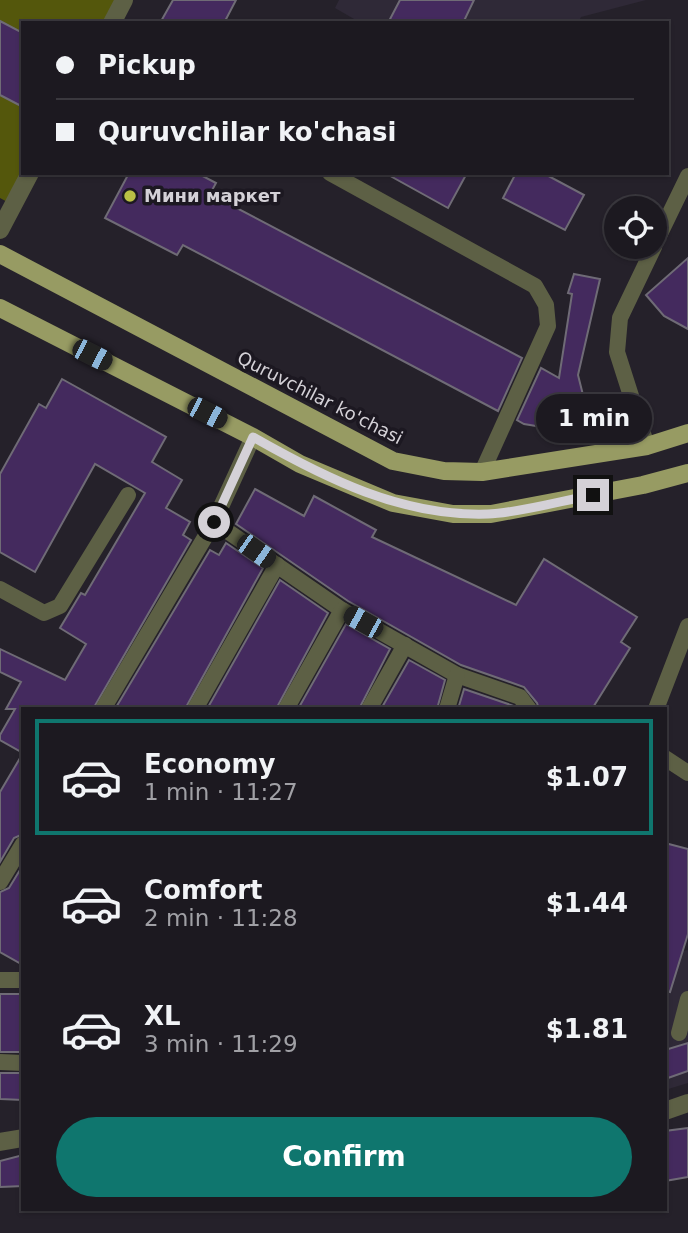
<!DOCTYPE html>
<html lang="en">
<head>
<meta charset="utf-8">
<style>
	:root { --surface:#1c1920; --page:#29262d; --text:#f1f3f6; --muted:#a0a0a5; --line:#3a383e; --accent:#0f766e }
	body { margin:0; font-family:"DejaVu Sans",sans-serif; background:var(--page); color:var(--text); height:100vh; display:flex; flex-direction:column; font-size:26px; white-space:nowrap }
	* { box-sizing:border-box; margin:0 }
	p { font-size:23px; color:var(--muted) }
	.icon { flex:none; width:38px; height:38px; fill:none; stroke:currentColor; stroke-width:2; stroke-linecap:round; stroke-linejoin:round }
	.map { position:relative; flex:1; overflow:hidden }
	.panel { position:absolute; left:21px; top:707px; width:646px; height:504px; display:flex; flex-direction:column; background:var(--surface); border-radius:0px; box-shadow:0 2px 5px #0004,0 0 0 2px var(--line) }
	.panel>* { flex:none }
	.banner { position:absolute; left:21px; top:21px; width:648px; height:154px; border-radius:0px; box-shadow:0 2px 5px #0004,0 0 0 2px var(--line); display:grid; align-content:center; height:154px; padding:0 35px; background:var(--surface) }
	.buttons { position:absolute; left:604px; top:196px; display:grid; gap:14px }
	.buttons a { display:grid; place-items:center; width:63px; height:63px; border-radius:50%; background:var(--surface); box-shadow:0 2px 5px #0004,0 0 0 2px var(--line); font-size:35px }
	.end { position:absolute; width:32px; height:32px; margin:-16px; border:9px solid #d4d1d7; background:#111; box-shadow:0 0 0 4px #111 }
	.from { border-radius:50% }
	.bubble { position:absolute; height:49px; border-radius:24px; background:var(--surface); box-shadow:0 2px 5px #0004,0 0 0 2px var(--line); font-size:23px; font-weight:700; line-height:49px; text-align:center }
	.car { position:absolute; width:21px; height:42px; margin:-21px -10px; border-radius:9px; box-shadow:0 0 5px 2px #0007; background:linear-gradient(#222 24%,#8ab4d8 0 40%,#222 0 76%,#8ab4d8 0 86%,#222 0) }
	.banner b { display:flex; align-items:center; gap:24px; height:66px; font-size:26px }
	.banner b+b { border-top:2px solid var(--line) }
	.banner i { width:18px; height:18px; background:var(--text) }
	ul { padding:12px 0 0; list-style:none }
	li { display:flex; align-items:center; gap:21px; height:116px; margin:0 14px 10px; padding:0 21px; border:4px solid transparent; border-radius:0px }
	li div { flex:1 }
	li b { display:block; font-size:26px }
	li em { font-style:normal; font-weight:700 }
	li.selected { border-color:var(--accent) }
	li>.icon { width:63px; height:63px; stroke-width:1.5 }
	.button { display:flex; gap:14px; margin-top:auto; padding:14px 35px }
	.button a { flex:1; height:80px; border-radius:42px; background:var(--accent); color:#fff; font-size:28px; font-weight:700; line-height:80px; text-align:center }
	.map>svg:first-child { display:block }
</style>
</head>
<body>
<div class="map">
<svg width="688" height="1233" viewBox="0 0 688 1233">
	<rect width="100%" height="100%" fill="#25212a"/>
	<g fill="#2f2937">
		<polygon points="339,0 646,0 581,17 578,23 361,23 335,8"/>
		<polygon points="688,950 688,1083 665,1090 665,954"/>
	</g>
	<polygon fill="#54570c" points="0,0 124,0 112,23 23,23 23,173 13,205 0,198"/>
	<g fill="#442a5e" stroke="#6f6b76" stroke-width="2">
		<polygon points="173,0 236,0 224,23 160,23"/>
		<polygon points="400,0 474,0 463,23 388,23"/>
		<polygon points="0,21 23,33 23,107 0,95"/>
		<polygon points="129,173 197,173 216,183 210,194 522,358 498,411 183,245 177,255 105,218"/>
		<polygon points="385,173 467,173 448,208"/>
		<polygon points="516,173 543,173 584,195 565,230 503,198"/>
		<polygon points="688,258 688,329 664,316 646,295"/>
		<polygon points="574,274 600,279 578,375 583,395 580,416 542,427 524,424 517,420 541,368 559,378 572,294 568,293"/>
		<polygon points="62,379 166,437 152,462 182,480 166,508 190,522 183,535 191,540 93,709 23,709 23,753 0,740 0,735 15,709 6,709 21,682 0,672 0,649 65,680 86,644 60,628 81,593 85,595 145,493 95,464 35,572 0,552 0,474 39,404 46,408"/>
		<polygon points="255,489 304,516 314,496 376,530 372,537 516,605 544,559 637,617 621,642 630,648 592,709 539,709 537,703 524,687 461,665 348,601 236,524"/>
		<polygon points="226,543 263,568 185,709 115,709 210,550 219,555"/>
		<polygon points="280,580 328,613 276,709 207,709"/>
		<polygon points="346,624 390,649 359,709 298,709"/>
		<polygon points="409,660 445,680 437,709 381,709"/>
		<polygon points="464,689 514,706 516,709 458,709"/>
		<polygon points="23,753 23,834 14,838 0,862 0,792"/>
		<polygon points="665,843 688,849 688,934 670,992 665,991"/>
		<polygon points="23,865 23,965 0,952 0,892 9,888"/>
		<rect x="0" y="994" width="23" height="58"/>
		<polygon points="688,1043 688,1071 665,1079 665,1050"/>
		<polygon points="0,1073 23,1073 23,1100 0,1099"/>
		<polygon points="688,1128 688,1177 665,1181 665,1131"/>
		<polygon points="23,1155 23,1186 0,1187 0,1161"/>
	</g>
	<g fill="none" stroke-linecap="round" stroke-linejoin="round">
		<g stroke="#5d6045" stroke-width="16">
			<polyline points="330,173 535,286 546,305 548,326 482,472"/>
			<polyline points="654,246 688,176"/>
			<polyline points="647,446 617,352 620,318 654,247"/>
			<polyline points="214,522 342,610 457,675 520,697 529,709"/>
			<polyline points="0,589 44,613 60,606 128,495"/>
			<polyline points="103,709 214,522 253,437"/>
			<polyline points="195,709 277,565"/>
			<polyline points="286,709 342,610"/>
			<polyline points="369,709 405,645"/>
			<polyline points="447,709 457,675"/>
			<polyline points="656,709 688,626"/>
			<polyline points="665,758 688,773"/>
			<polyline points="0,882 23,844"/>
			<polyline points="0,980 23,980"/>
			<polyline points="679,1033 688,999"/>
			<polyline points="0,1062 23,1063"/>
		</g>
		<g stroke="#5d6045" stroke-width="18">
			<polyline points="665,1111 688,1103"/>
			<polyline points="0,1142 23,1138"/>
		</g>
		<g stroke="#5d6045" stroke-width="18">
			<polyline points="112,23 124,0"/>
			<polyline points="0,230 30,173"/>
		</g>
		<g stroke="#979b63" stroke-width="18">
			<polyline points="0,254 393,461 444,471 482,472 647,446 688,433"/>
			<polyline points="0,308 253,437 300,464 393,503 453,514 491,514 643,485 688,473"/>
		</g>
	</g>
	<g fill="none" stroke-linecap="round" stroke-linejoin="round">
		<path stroke="#d4d1d7" stroke-width="9" d="M 214,522 L 253,437 C 325,478 402,517 488,514 C 518,513 561,501 593,495"/>
	</g>
	<circle fill="#bbc045" stroke="#1c1821" stroke-width="2.5" cx="130" cy="196" r="7"/>
	<g text-anchor="middle" stroke-width="7" stroke-linejoin="round" paint-order="stroke">
		<g font-size="18" font-weight="bold" fill="#d4d1d7" stroke="#1c1821" text-anchor="start">
			<text x="144" y="202">Мини маркет</text>
		</g>
		<g font-size="18" fill="#d4d1d7" stroke="#1c1821">
			<text transform="translate(320 398) rotate(27)" y="6">Quruvchilar ko'chasi</text>
		</g>
	</g>
</svg>
<div class="buttons">
<a><svg class="icon" aria-label="locate" viewBox="0 0 24 24"><circle cx="12" cy="12" r="6"/><path d="M12 2v4M12 18v4M2 12h4M18 12h4"/></svg></a>
</div>
<i class="end from" style="left:214px;top:522px"></i>
<i class="end" style="left:593px;top:495px"></i>
<div class="bubble" style="left:536px;top:394px;width:116px">1 min</div>
<i class="car" style="left:92px;top:355px;rotate:117deg"></i>
<i class="car" style="left:207px;top:413px;rotate:117deg"></i>
<i class="car" style="left:256px;top:551px;rotate:125deg"></i>
<i class="car" style="left:363px;top:622px;rotate:299deg"></i>
<div class="banner">
<b><i class="from"></i>Pickup</b>
<b><i></i>Quruvchilar ko'chasi</b>
</div>
<section class="panel">
<ul>
<li class="selected"><svg class="icon" aria-label="car" viewBox="0 0 24 24"><path d="M5 17H2v-5l4-1 3-4h7l3 4 3 1v5h-3M9 17h6M6 11h13"/><circle cx="7" cy="17" r="2"/><circle cx="17" cy="17" r="2"/></svg><div><b>Economy</b><p>1 min · 11:27</p></div><em>$1.07</em></li>
<li><svg class="icon" aria-label="car" viewBox="0 0 24 24"><path d="M5 17H2v-5l4-1 3-4h7l3 4 3 1v5h-3M9 17h6M6 11h13"/><circle cx="7" cy="17" r="2"/><circle cx="17" cy="17" r="2"/></svg><div><b>Comfort</b><p>2 min · 11:28</p></div><em>$1.44</em></li>
<li><svg class="icon" aria-label="car" viewBox="0 0 24 24"><path d="M5 17H2v-5l4-1 3-4h7l3 4 3 1v5h-3M9 17h6M6 11h13"/><circle cx="7" cy="17" r="2"/><circle cx="17" cy="17" r="2"/></svg><div><b>XL</b><p>3 min · 11:29</p></div><em>$1.81</em></li>
</ul>
<div class="button"><a>Confirm</a></div>
</section>
</div>
</body>
</html>
